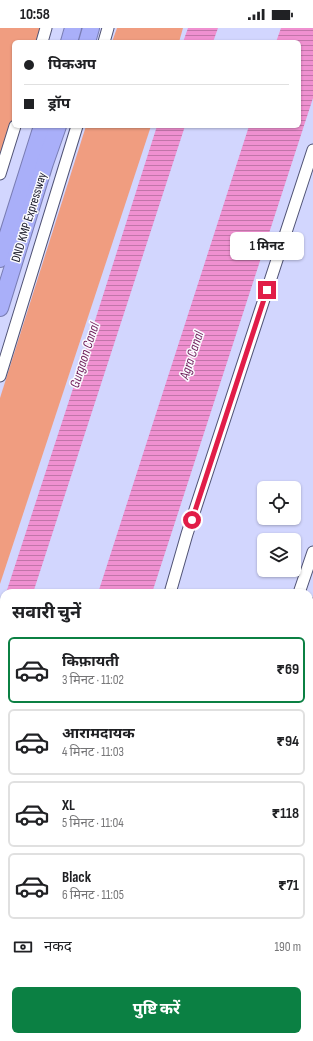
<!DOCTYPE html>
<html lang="hi">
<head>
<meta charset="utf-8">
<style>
	:root { --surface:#fff; --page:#f6f6f6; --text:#202124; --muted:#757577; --line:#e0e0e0; --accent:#0b8043 }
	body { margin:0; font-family:"Sofia Sans Condensed","Noto Sans Devanagari",sans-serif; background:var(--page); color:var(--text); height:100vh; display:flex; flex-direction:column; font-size:15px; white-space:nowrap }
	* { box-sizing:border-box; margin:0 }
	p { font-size:13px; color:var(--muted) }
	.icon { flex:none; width:22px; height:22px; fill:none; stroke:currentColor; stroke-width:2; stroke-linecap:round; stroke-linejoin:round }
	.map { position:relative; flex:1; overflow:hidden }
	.panel { position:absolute; left:0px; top:561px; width:313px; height:452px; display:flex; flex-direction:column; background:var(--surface); border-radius:12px 12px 0 0; box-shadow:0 1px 3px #0004 }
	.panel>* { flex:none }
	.top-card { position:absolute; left:12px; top:12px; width:289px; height:88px; border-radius:6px; box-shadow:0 1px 3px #0004; display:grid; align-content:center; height:88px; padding:0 12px; background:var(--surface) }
	.tools { position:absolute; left:257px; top:453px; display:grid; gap:8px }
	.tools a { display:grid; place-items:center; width:44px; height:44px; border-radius:6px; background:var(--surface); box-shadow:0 1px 3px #0004; font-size:20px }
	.end { position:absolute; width:18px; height:18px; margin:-9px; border:5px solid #e11d48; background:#fff; box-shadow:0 0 0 2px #fff }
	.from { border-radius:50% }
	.bubble { position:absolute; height:28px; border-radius:6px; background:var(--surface); box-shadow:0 1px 3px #0004; font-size:13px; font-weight:700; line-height:28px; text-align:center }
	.top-card b { display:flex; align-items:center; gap:14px; height:38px; font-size:15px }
	.top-card b+b { border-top:1px solid var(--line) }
	.top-card i { width:10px; height:10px; background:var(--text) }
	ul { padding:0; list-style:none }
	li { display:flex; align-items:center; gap:12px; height:66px; margin:0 8px 6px; padding:0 4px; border:2px solid var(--line); border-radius:6px }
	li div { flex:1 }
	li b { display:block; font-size:15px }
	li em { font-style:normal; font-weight:700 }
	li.current { border-color:var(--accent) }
	li>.icon { width:36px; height:36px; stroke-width:1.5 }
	h2 { padding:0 12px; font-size:18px; line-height:48px }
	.pay { display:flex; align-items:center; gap:10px; height:44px; padding:0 12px; font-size:15px }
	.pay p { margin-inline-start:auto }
	.action { display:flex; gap:8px; margin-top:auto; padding:8px 12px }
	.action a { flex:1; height:46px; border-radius:6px; background:var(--accent); color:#fff; font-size:16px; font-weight:700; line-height:46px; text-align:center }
	.status { display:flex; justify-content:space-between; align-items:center; height:28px; padding:0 20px; background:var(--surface); direction:ltr }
	.status svg { height:11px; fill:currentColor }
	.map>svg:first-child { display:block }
</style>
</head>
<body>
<div class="status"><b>10:58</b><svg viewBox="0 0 49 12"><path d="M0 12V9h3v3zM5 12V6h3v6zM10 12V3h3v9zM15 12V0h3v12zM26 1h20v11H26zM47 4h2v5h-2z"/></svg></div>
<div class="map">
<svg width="313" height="1013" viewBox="0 0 313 1013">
	<defs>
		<pattern id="water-rules" width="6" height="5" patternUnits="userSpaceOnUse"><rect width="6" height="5" fill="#ef90d0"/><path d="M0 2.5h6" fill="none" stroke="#c175a9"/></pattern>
	</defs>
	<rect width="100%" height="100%" fill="#d2d6fe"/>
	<g fill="#f09d80">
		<polygon points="0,0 40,0 36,14 14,14 14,88 0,130"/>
		<polygon points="117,0 183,0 179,14 112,14"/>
		<polygon points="86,98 151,98 0,556 0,370"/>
	</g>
	<g fill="url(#water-rules)">
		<polygon points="188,0 218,0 213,14 183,14"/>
		<polygon points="281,0 313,0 313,70 152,565 98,565 249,98 299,98 299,14 276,14"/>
		<polygon points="157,98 185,98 33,565 6,565 84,327"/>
		<polygon points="4,572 4,657 0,670 0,584"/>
		<polygon points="4,857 4,1009 8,1009 7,1013 0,1013 0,870"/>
	</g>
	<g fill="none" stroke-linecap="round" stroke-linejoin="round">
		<g stroke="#505375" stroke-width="13">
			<g id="minor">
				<polyline points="42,14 46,0"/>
				<polyline points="104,14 108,0"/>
				<polyline points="0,146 15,98"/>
				<polyline points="0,348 77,98"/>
				<polyline points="170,565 187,506 313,122"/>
				<polyline points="299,565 313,524"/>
				<polyline points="309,588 313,576"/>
				<polyline points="0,602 4,604"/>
				<polyline points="0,618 4,619"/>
				<polyline points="309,662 313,666"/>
				<polyline points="309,719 313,723"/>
				<polyline points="309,742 313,746"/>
				<polyline points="21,1013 22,1009"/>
				<polyline points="154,1013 155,1009"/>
				<polyline points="168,1013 169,1009"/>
			</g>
		</g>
		<g stroke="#797db3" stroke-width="18">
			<g id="highway">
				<polyline points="69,14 73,0"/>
				<polyline points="87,14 91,0"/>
				<polyline points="0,231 42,98"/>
				<polyline points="0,280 45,135 58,98"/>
			</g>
		</g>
		<use href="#minor" stroke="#fff" stroke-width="11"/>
		<use href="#highway" stroke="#a9aff9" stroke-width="16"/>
	</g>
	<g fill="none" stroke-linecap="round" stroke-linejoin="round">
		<polyline stroke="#e11d48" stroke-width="5" points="192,492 267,262"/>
	</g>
	<g text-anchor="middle" stroke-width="3" stroke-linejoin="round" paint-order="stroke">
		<g font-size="13" fill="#202130" stroke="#fafafe">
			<text transform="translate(28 189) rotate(-73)" y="5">DND KMP Expressway</text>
		</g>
		<g font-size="14" font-style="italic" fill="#6c1957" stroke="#fafafe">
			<text transform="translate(84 327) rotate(-72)" y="5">Gurgaon Canal</text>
			<text transform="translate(191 327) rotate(-72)" y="5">Agra Canal</text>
		</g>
	</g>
</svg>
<div class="tools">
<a><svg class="icon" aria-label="locate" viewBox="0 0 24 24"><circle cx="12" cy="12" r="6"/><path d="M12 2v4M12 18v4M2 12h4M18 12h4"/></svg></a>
<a><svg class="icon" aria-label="layers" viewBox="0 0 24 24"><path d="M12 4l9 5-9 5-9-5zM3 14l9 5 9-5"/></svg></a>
</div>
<i class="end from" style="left:192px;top:492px"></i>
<i class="end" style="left:267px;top:262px"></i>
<div class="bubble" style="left:230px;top:204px;width:74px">1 मिनट</div>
<div class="top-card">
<b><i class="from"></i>पिकअप</b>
<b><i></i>ड्रॉप</b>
</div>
<section class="panel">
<h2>सवारी चुनें</h2>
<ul>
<li class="current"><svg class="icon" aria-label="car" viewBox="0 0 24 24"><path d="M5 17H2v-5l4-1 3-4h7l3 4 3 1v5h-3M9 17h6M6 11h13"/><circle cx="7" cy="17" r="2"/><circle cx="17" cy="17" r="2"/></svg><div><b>किफ़ायती</b><p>3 मिनट · 11:02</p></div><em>₹69</em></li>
<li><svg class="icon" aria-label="car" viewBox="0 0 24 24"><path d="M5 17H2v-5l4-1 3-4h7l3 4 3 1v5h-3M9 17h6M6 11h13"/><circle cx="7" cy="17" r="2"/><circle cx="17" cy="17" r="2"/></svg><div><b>आरामदायक</b><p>4 मिनट · 11:03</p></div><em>₹94</em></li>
<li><svg class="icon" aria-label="car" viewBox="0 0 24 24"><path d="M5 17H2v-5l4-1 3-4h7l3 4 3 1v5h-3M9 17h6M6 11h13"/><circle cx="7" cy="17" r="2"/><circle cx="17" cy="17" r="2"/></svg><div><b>XL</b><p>5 मिनट · 11:04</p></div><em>₹118</em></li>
<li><svg class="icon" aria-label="car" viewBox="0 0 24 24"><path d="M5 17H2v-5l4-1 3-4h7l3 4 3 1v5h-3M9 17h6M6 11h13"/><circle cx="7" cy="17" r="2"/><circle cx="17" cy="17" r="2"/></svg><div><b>Black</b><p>6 मिनट · 11:05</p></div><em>₹71</em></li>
</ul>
<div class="pay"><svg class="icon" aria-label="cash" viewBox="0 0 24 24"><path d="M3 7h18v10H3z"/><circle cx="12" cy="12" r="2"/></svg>नकद<p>190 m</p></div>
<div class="action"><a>पुष्टि करें</a></div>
</section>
</div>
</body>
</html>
